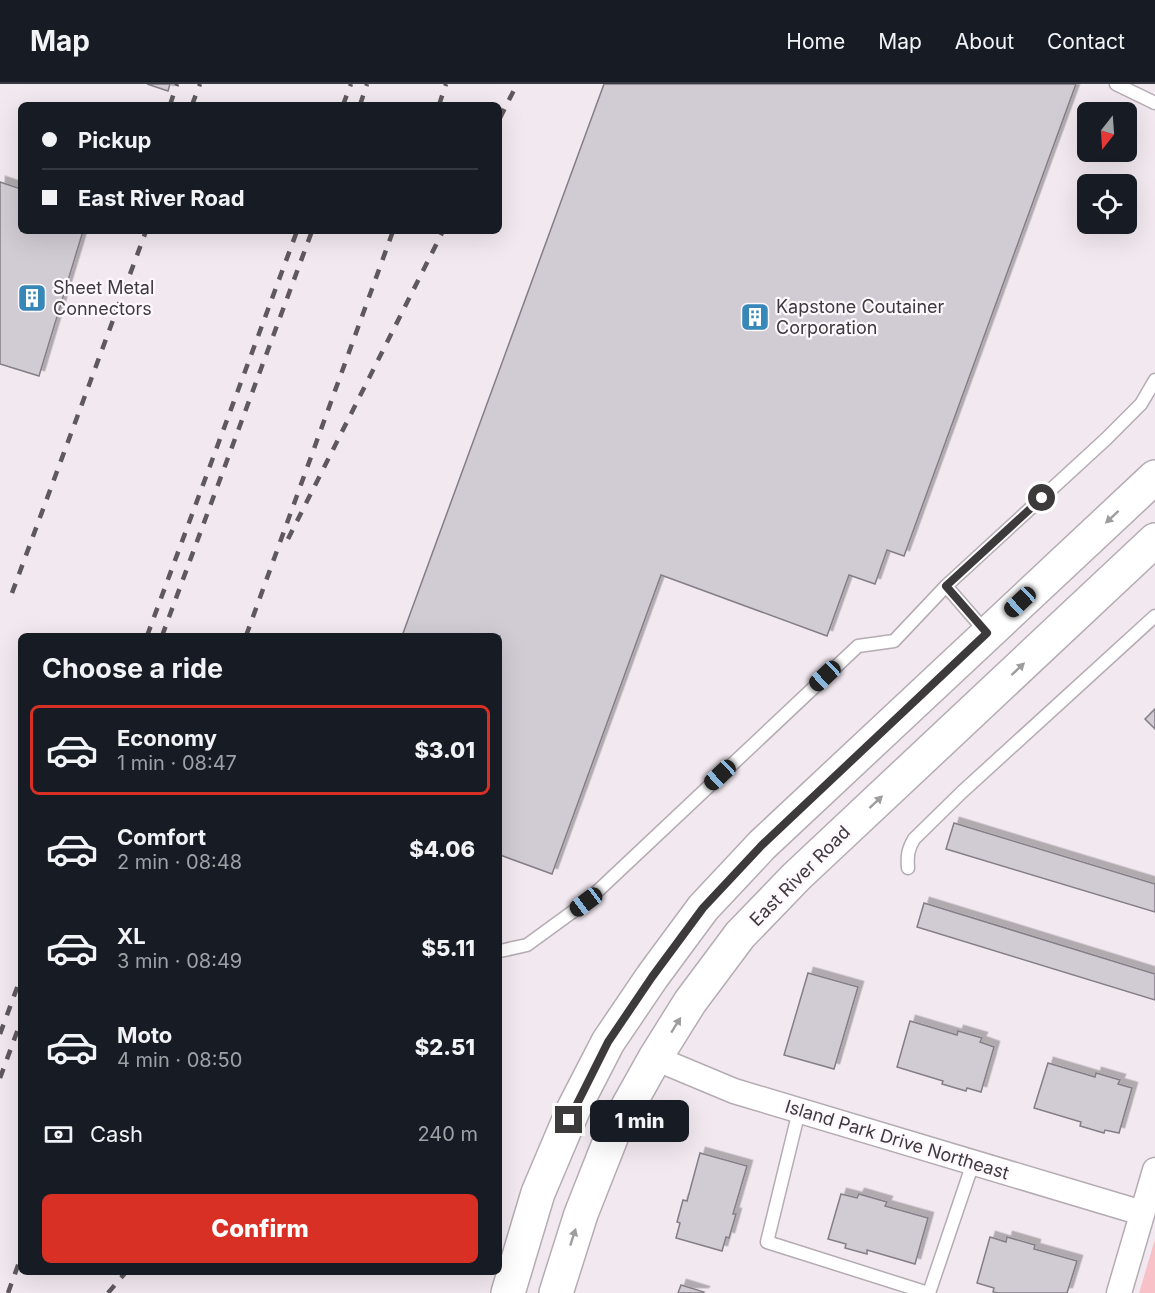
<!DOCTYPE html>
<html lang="en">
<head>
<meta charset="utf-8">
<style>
	:root { --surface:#171b24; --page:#20242c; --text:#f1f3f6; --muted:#9ea1a6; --line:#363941; --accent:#d93025 }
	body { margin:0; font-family:Inter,sans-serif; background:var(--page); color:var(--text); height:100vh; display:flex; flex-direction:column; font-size:22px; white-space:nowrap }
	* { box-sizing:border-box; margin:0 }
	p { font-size:20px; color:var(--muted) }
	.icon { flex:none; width:33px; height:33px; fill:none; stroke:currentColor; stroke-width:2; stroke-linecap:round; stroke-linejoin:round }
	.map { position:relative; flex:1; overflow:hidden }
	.drawer { position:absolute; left:18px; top:549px; width:484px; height:642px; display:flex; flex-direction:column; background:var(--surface); border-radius:9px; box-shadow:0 6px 24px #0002 }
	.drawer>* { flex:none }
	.banner { position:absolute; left:18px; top:18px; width:484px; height:132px; border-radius:9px; box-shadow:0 6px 24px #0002; display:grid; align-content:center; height:132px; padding:0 24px; background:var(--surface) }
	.needle { width:39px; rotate:197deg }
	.fabs { position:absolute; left:1077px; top:18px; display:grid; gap:12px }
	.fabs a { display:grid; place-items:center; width:60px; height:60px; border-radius:9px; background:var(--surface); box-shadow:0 6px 24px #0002; font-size:30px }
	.end { position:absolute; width:27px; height:27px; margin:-14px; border:8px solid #3d3a3c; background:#fff; box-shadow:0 0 0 3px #fff }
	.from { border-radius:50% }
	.bubble { position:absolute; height:42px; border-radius:9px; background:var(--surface); box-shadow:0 6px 24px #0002; font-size:20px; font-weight:800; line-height:42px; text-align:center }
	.car { position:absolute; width:18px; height:36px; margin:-18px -9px; border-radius:8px; box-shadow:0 0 4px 2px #0007; background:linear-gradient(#222 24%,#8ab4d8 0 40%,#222 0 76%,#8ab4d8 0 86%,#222 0) }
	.banner b { display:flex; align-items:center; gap:21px; height:57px; font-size:22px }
	.banner b+b { border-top:2px solid var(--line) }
	.banner i { width:15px; height:15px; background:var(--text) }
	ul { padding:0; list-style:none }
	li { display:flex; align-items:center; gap:18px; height:90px; margin:0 12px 9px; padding:0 12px; border:3px solid transparent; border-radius:9px }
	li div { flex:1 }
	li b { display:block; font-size:22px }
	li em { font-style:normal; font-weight:800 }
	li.on { border-color:var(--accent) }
	li>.icon { width:54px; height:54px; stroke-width:1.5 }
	h2 { padding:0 24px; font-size:27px; line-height:72px }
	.pay { display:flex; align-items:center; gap:15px; height:66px; padding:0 24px; font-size:22px }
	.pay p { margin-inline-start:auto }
	.button { display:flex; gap:12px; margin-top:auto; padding:12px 24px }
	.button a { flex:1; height:69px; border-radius:9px; background:var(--accent); color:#fff; font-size:24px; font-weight:800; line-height:69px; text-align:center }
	header { display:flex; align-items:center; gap:36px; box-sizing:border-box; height:84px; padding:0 30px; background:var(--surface); border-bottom:2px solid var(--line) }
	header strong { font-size:28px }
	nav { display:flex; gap:33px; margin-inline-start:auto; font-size:21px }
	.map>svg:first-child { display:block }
</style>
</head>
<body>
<header>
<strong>Map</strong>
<nav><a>Home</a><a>Map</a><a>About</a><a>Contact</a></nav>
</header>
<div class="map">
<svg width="1155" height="1209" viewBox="0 0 1155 1209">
	<defs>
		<filter id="shadow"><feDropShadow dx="5.5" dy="-5.5" stdDeviation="0" flood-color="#0004"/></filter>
	</defs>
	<rect width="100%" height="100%" fill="#f2e9f0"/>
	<polygon fill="#f8c1c7" points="1155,1155 1155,1209 1139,1209"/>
	<g fill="#d1cbd4" stroke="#847e87" stroke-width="1.5" filter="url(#shadow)">
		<polygon points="147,0 170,0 168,7"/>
		<polygon points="604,0 1076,0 904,472 887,466 875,500 849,491 827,552 661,491 552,790 500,771 500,552 402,552"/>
		<polygon points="0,98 21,105 21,147 83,147 39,292 0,280"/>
		<polygon points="1155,625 1155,645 1145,635"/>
		<polygon points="954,739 1155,800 1155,828 946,765"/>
		<polygon points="924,819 1155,890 1155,916 917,843"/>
		<polygon points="808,889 858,903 834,985 784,971"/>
		<polygon points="910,937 957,951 958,947 982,954 980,958 994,963 981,1008 967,1004 966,1007 942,1000 943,997 897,983"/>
		<polygon points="1048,979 1095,993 1096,989 1120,996 1118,1000 1132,1004 1119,1049 1105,1046 1104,1049 1080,1042 1081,1038 1034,1024"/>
		<polygon points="700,1069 747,1082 733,1130 736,1130 729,1154 726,1153 722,1167 676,1154 680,1139 677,1138 683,1116 687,1117"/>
		<polygon points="841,1110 857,1114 859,1110 887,1118 885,1122 928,1134 915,1180 867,1166 867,1170 845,1164 846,1160 828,1155"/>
		<polygon points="990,1153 1006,1158 1007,1153 1035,1161 1034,1165 1077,1177 1067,1209 999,1209 993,1208 994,1204 977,1199"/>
		<polygon points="681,1201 704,1208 703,1209 678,1209"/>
	</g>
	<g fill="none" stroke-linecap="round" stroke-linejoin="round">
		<g stroke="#b5acb3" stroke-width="15">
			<g id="service">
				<polyline points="1116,0 1155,19"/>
				<polyline points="946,502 986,548"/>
				<path d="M 908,784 C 907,772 908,765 914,755 L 962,708 L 1155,532"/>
				<polyline points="500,867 527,861 586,818 858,562 894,557 946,502 1106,355 1141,320 1155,296"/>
				<polyline points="799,1027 767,1158 928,1209"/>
				<polyline points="929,1209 973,1079"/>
			</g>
		</g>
		<g stroke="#b5acb3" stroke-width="27">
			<g id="minor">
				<polyline points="655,974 734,1007 1142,1129"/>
				<polyline points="1119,1209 1155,1086"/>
			</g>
		</g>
		<g stroke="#b5acb3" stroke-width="36">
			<g id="secondary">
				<polyline points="508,1209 538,1109 574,1024 608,958 652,893 703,824 762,761 1155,393"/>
				<polyline points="556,1209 581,1130 613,1049 655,974 690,918 740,851 796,793 1155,456"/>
			</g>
		</g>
		<use href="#service" stroke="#fff" stroke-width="12"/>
		<use href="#minor" stroke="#fff" stroke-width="24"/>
		<use href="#secondary" stroke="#fff" stroke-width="33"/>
		<g stroke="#5e595c" stroke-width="4.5" stroke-dasharray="10 10" stroke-linecap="butt">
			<polyline points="170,21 177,0"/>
			<polyline points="192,21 200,0"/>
			<polyline points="343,21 351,0"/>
			<polyline points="360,21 367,0"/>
			<polyline points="439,21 446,0"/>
			<polyline points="500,34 517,0"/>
			<polyline points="288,455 443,147"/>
			<polyline points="12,509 146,147"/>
			<polyline points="147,552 297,147"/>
			<polyline points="162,552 312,147"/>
			<polyline points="246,552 393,147"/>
			<polyline points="0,950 21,893"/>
			<polyline points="0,994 21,937"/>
			<polyline points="8,1209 21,1173"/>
			<polyline points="108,1209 126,1188"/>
		</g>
	</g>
	<defs><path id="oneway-solid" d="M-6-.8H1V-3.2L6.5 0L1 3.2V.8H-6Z" transform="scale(1.5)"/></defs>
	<g fill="#9e9c9e">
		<use href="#oneway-solid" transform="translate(1112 433) rotate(137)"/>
		<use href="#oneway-solid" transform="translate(1018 585) rotate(-43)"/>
		<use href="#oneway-solid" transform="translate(876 718) rotate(-43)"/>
		<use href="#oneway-solid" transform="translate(676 941) rotate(-58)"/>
		<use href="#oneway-solid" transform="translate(573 1153) rotate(-72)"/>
	</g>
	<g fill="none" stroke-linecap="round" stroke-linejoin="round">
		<polyline stroke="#3d3a3c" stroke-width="8" points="569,1036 608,958 652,893 703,824 762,761 987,549 946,502 1042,414"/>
	</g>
	<defs>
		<g id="building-square" transform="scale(1.5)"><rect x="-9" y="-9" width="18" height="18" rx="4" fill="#3887b9" stroke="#fef7fd"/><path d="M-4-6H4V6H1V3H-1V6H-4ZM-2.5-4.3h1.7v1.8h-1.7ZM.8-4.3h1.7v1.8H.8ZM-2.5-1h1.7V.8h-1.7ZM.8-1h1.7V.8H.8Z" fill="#fff"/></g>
	</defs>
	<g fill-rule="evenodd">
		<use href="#building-square" x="32" y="214"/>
		<use href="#building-square" x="755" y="233"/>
	</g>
	<g text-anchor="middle" stroke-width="4.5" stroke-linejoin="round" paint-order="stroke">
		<g font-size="18" fill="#3d3a3c" stroke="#fef7fd" text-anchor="start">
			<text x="53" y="210">Sheet Metal<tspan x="53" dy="21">Connectors</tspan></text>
			<text x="776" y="229">Kapstone Coutainer<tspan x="776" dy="21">Corporation</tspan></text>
		</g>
		<g font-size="18" fill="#3d3a3c" stroke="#fef7fd">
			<text transform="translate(800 792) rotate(-45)" y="6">East River Road</text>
			<text transform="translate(897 1056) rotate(17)" y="6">Island Park Drive Northeast</text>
		</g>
	</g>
</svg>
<div class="fabs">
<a><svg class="needle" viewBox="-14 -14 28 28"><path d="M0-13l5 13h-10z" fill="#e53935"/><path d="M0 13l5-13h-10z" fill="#9ea1a6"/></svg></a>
<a><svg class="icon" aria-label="locate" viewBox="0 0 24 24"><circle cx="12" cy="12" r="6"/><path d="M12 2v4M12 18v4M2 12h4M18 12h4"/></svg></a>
</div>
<i class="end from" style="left:1042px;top:414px"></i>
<i class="end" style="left:569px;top:1036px"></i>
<div class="bubble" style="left:590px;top:1016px;width:99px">1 min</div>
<i class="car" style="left:1020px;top:518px;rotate:227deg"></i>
<i class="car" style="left:825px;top:592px;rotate:227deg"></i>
<i class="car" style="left:720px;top:691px;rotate:227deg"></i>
<i class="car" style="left:586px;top:818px;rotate:233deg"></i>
<div class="banner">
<b><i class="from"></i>Pickup</b>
<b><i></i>East River Road</b>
</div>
<section class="drawer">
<h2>Choose a ride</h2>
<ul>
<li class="on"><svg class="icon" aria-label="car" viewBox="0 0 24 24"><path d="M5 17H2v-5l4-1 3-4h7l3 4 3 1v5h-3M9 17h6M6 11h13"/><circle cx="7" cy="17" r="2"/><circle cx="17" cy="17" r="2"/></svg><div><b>Economy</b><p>1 min · 08:47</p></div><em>$3.01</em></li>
<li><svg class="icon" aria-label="car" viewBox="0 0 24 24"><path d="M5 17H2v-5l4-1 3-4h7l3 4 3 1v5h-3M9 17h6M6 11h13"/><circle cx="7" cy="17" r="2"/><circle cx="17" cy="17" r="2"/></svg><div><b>Comfort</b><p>2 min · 08:48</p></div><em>$4.06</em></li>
<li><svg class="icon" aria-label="car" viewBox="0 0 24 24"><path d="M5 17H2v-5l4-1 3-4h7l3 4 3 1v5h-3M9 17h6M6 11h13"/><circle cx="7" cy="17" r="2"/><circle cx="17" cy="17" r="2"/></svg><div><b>XL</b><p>3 min · 08:49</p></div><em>$5.11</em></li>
<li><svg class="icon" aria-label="car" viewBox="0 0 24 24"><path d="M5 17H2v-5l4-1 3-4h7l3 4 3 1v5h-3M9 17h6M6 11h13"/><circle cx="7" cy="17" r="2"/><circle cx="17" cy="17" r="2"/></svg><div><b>Moto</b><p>4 min · 08:50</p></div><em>$2.51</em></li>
</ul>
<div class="pay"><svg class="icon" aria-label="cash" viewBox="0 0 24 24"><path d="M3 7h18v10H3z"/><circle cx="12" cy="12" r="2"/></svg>Cash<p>240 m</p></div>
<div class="button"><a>Confirm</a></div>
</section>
</div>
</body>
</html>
